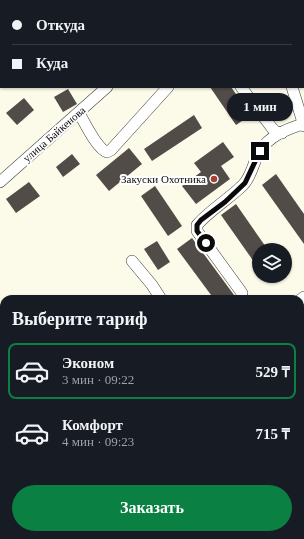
<!DOCTYPE html>
<html lang="ru">
<head>
<meta charset="utf-8">
<style>
	:root { --surface:#171b24; --page:#20242c; --text:#f1f3f6; --muted:#9ea1a6; --line:#363941; --accent:#0b8043 }
	body { margin:0; font-family:"Times New Roman",serif; background:var(--page); color:var(--text); height:100vh; display:flex; flex-direction:column; font-size:15px; white-space:nowrap }
	* { box-sizing:border-box; margin:0 }
	p { font-size:13px; color:var(--muted) }
	.icon { flex:none; width:22px; height:22px; fill:none; stroke:currentColor; stroke-width:2; stroke-linecap:round; stroke-linejoin:round }
	.map { position:relative; flex:1; overflow:hidden }
	.sheet { position:absolute; left:0px; top:295px; width:304px; height:244px; display:flex; flex-direction:column; background:var(--surface); border-radius:12px 12px 0 0; box-shadow:0 1px 3px #0004 }
	.sheet>* { flex:none }
	.top-card { position:absolute; left:0px; top:0px; width:304px; height:88px; box-shadow:0 1px 3px #0004; display:grid; align-content:center; height:88px; padding:0 12px; background:var(--surface) }
	.tools { position:absolute; left:252px; top:243px; display:grid; gap:8px }
	.tools a { display:grid; place-items:center; width:40px; height:40px; border-radius:50%; background:var(--surface); box-shadow:0 1px 3px #0004; font-size:20px }
	.end { position:absolute; width:18px; height:18px; margin:-9px; border:5px solid #0a0a0a; background:#fff; box-shadow:0 0 0 2px #fff }
	.from { border-radius:50% }
	.bubble { position:absolute; height:28px; border-radius:14px; background:var(--surface); box-shadow:0 1px 3px #0004; font-size:13px; font-weight:700; line-height:28px; text-align:center }
	.top-card b { display:flex; align-items:center; gap:14px; height:38px; font-size:15px }
	.top-card b+b { border-top:1px solid var(--line) }
	.top-card i { width:10px; height:10px; background:var(--text) }
	ul { padding:0; list-style:none }
	li { display:flex; align-items:center; gap:12px; height:56px; margin:0 8px 6px; padding:0 4px; border:2px solid transparent; border-radius:8px }
	li div { flex:1 }
	li b { display:block; font-size:15px }
	li em { font-style:normal; font-weight:700 }
	li.current { border-color:var(--accent) }
	li>.icon { width:36px; height:36px; stroke-width:1.5 }
	h2 { padding:0 12px; font-size:18px; line-height:48px }
	.primary-button { display:flex; gap:8px; margin-top:auto; padding:8px 12px }
	.primary-button a { flex:1; height:46px; border-radius:24px; background:var(--accent); color:#fff; font-size:16px; font-weight:700; line-height:46px; text-align:center }
	.map>svg:first-child { display:block }
</style>
</head>
<body>
<div class="map">
<svg width="304" height="539" viewBox="0 0 304 539">
	<rect width="100%" height="100%" fill="#fcfbe9"/>
	<g fill="#514c48">
		<polygon points="210,87 231,87 251,115 236,125"/>
		<polygon points="68,89 77,104 63,112 54,97"/>
		<polygon points="278,95 282,104 265,112 261,103"/>
		<polygon points="24,98 34,110 17,125 6,113"/>
		<polygon points="194,115 202,128 152,161 144,149"/>
		<polygon points="223,142 234,157 221,166 230,179 196,204 182,186 201,172 194,163"/>
		<polygon points="129,148 142,164 109,191 96,175"/>
		<polygon points="72,154 80,164 63,177 56,167"/>
		<polygon points="276,174 304,214 304,244 262,185"/>
		<polygon points="29,182 40,196 16,213 6,199"/>
		<polygon points="155,186 182,226 168,236 141,196"/>
		<polygon points="236,204 268,250 259,250 259,269 221,215"/>
		<polygon points="192,238 237,299 214,299 177,249"/>
		<polygon points="157,241 170,262 158,270 144,249"/>
		<polygon points="304,333 304,362 300,364 300,335"/>
		<polygon points="0,384 4,388 4,414 0,418"/>
		<polygon points="304,440 304,468 300,470 300,443"/>
		<polygon points="117,535 175,535 178,539 120,539"/>
	</g>
	<g fill="none" stroke-linecap="round" stroke-linejoin="round">
		<g stroke="#3d3d3d" stroke-width="12">
			<g id="minor">
				<polyline points="48,0 48,1"/>
				<polyline points="117,0 117,1"/>
				<polyline points="265,0 265,1"/>
				<polyline points="23,1 25,0"/>
				<polyline points="209,1 210,0"/>
				<polyline points="0,19 1,18"/>
				<polyline points="241,87 272,128 276,132 282,133"/>
				<polyline points="292,87 304,126"/>
				<path d="M 79,113 C 85,123 97,149 107,152 L 111,150 L 168,87"/>
				<polyline points="0,182 107,87"/>
				<polyline points="132,261 152,285 161,299"/>
				<path d="M 242,293 L 197,231 L 197,225 C 210,210 229,199 243,185 C 252,176 253,162 260,151 C 269,136 287,129 303,124"/>
				<polyline points="300,300 304,297"/>
				<polyline points="300,369 304,370"/>
				<polyline points="300,386 304,386"/>
				<polyline points="243,535 244,539"/>
			</g>
		</g>
		<use href="#minor" stroke="#fff" stroke-width="11"/>
	</g>
	<g fill="none" stroke-linecap="round" stroke-linejoin="round">
		<polyline stroke="#0a0a0a" stroke-width="5" points="206,243 197,231 197,225 201,220 225,202 245,183 260,151"/>
	</g>
	<circle fill="#a64035" stroke="#fff" stroke-width="1.5" cx="214" cy="179" r="4"/>
	<g text-anchor="middle" stroke-width="4" stroke-linejoin="round" paint-order="stroke">
		<g font-size="11" fill="#0a0a0a" stroke="#fff">
			<text transform="translate(54 134) rotate(-41)" y="4">улица Байкенова</text>
		</g>
		<g font-size="11" fill="#0a0a0a" stroke="#fff" text-anchor="end">
			<text x="206" y="183">Закуски Охотника</text>
		</g>
	</g>
</svg>
<div class="tools">
<a><svg class="icon" aria-label="layers" viewBox="0 0 24 24"><path d="M12 4l9 5-9 5-9-5zM3 14l9 5 9-5"/></svg></a>
</div>
<i class="end from" style="left:206px;top:243px"></i>
<i class="end" style="left:260px;top:151px"></i>
<div class="bubble" style="left:227px;top:93px;width:66px">1 мин</div>
<div class="top-card">
<b><i class="from"></i>Откуда</b>
<b><i></i>Куда</b>
</div>
<section class="sheet">
<h2>Выберите тариф</h2>
<ul>
<li class="current"><svg class="icon" aria-label="car" viewBox="0 0 24 24"><path d="M5 17H2v-5l4-1 3-4h7l3 4 3 1v5h-3M9 17h6M6 11h13"/><circle cx="7" cy="17" r="2"/><circle cx="17" cy="17" r="2"/></svg><div><b>Эконом</b><p>3 мин · 09:22</p></div><em>529 ₸</em></li>
<li><svg class="icon" aria-label="car" viewBox="0 0 24 24"><path d="M5 17H2v-5l4-1 3-4h7l3 4 3 1v5h-3M9 17h6M6 11h13"/><circle cx="7" cy="17" r="2"/><circle cx="17" cy="17" r="2"/></svg><div><b>Комфорт</b><p>4 мин · 09:23</p></div><em>715 ₸</em></li>
</ul>
<div class="primary-button"><a>Заказать</a></div>
</section>
</div>
</body>
</html>
